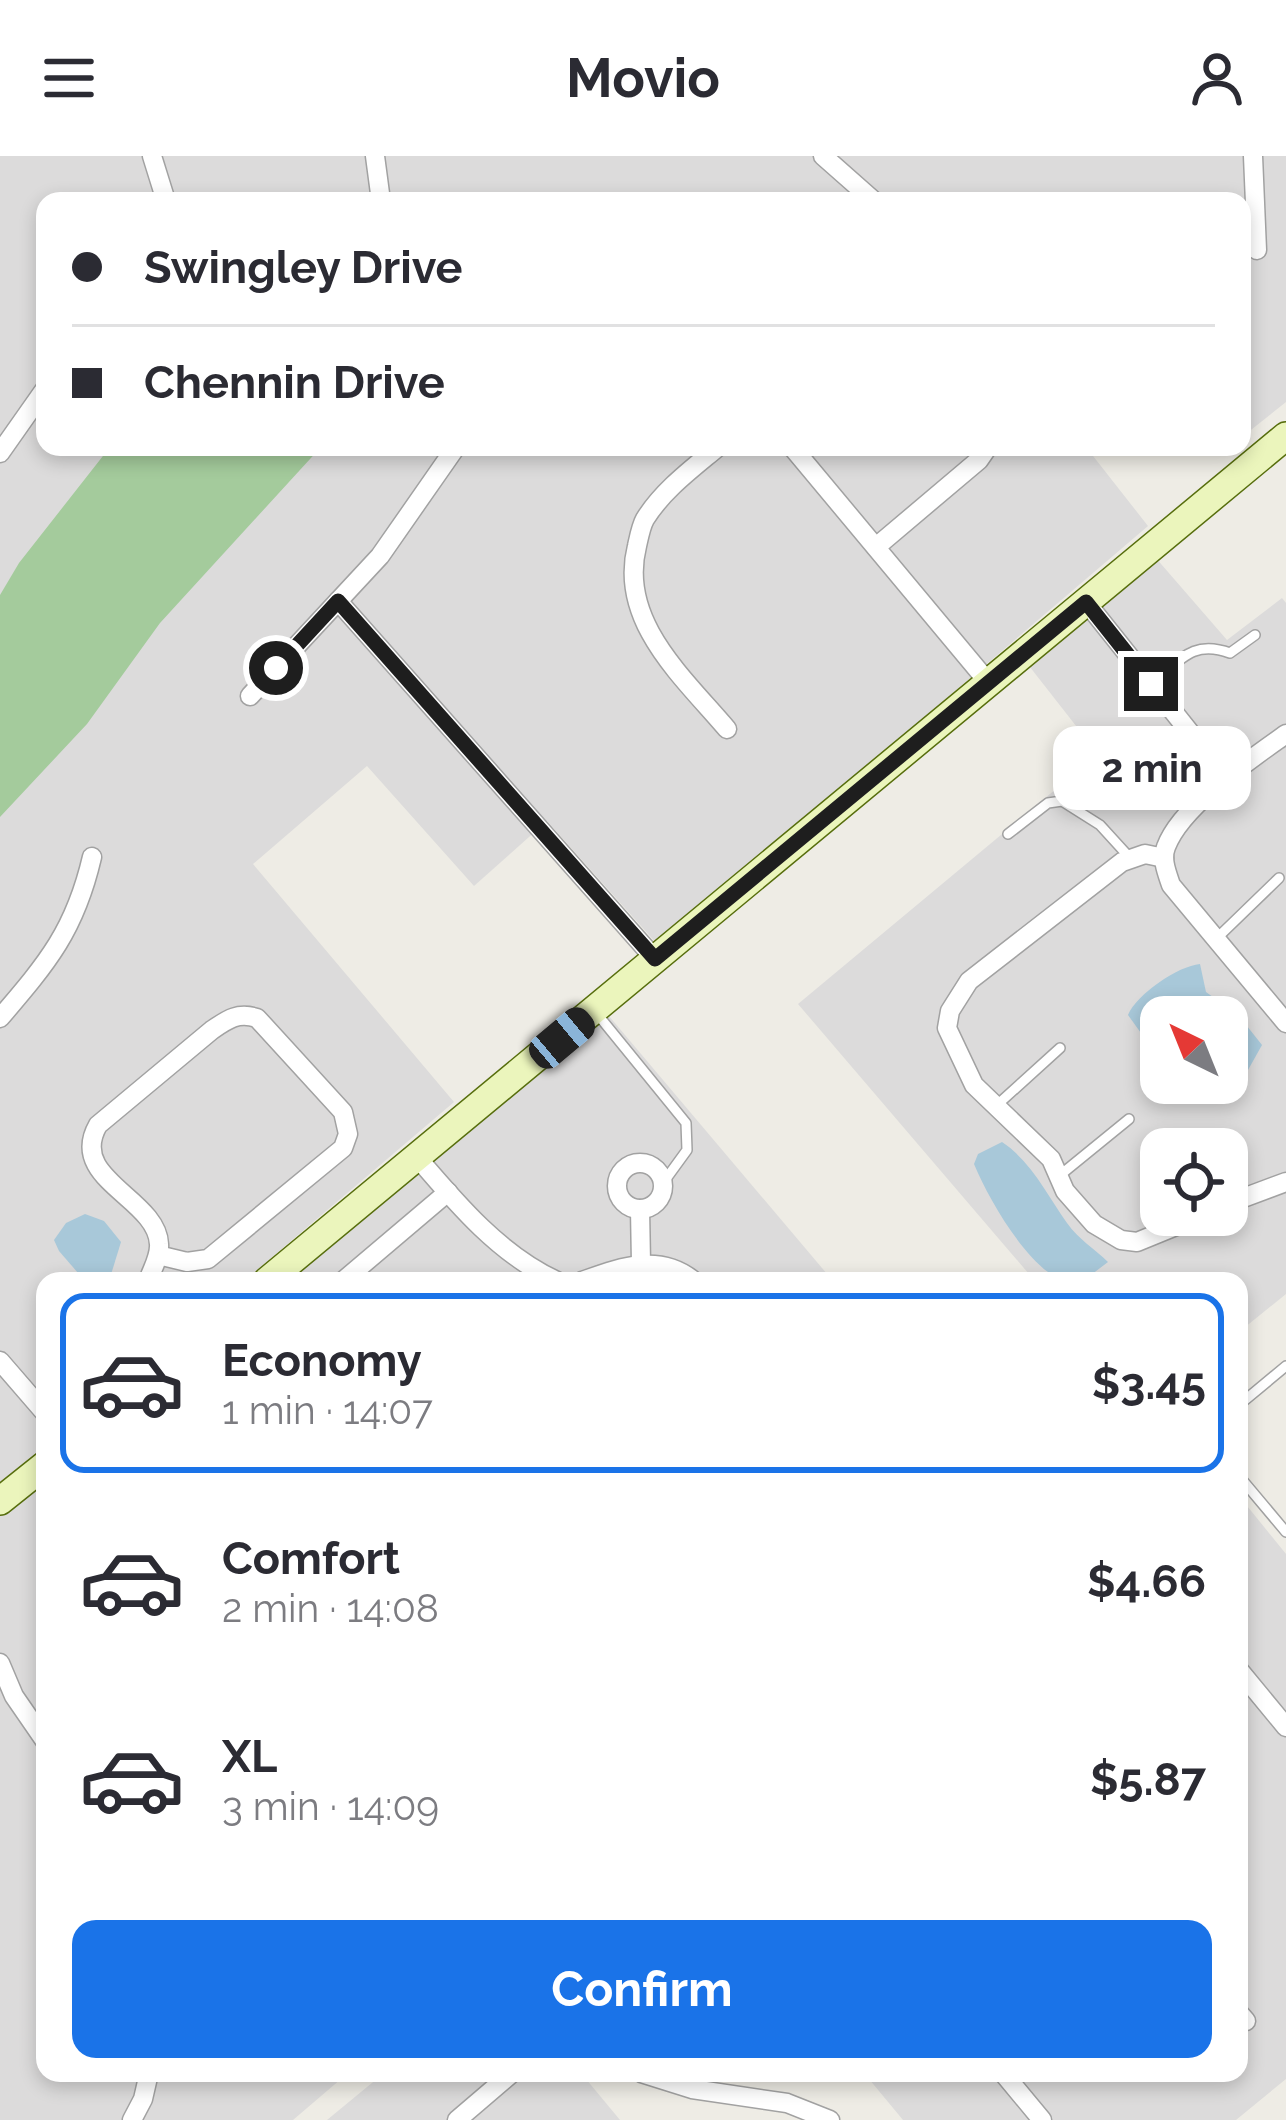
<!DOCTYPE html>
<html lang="en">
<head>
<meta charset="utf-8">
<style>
	:root { --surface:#fff; --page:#f7f7f7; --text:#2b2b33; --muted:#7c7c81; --line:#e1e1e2; --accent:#1a73e8 }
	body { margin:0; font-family:Raleway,sans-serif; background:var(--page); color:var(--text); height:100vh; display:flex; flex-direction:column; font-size:45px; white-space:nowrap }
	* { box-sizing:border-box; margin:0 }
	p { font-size:39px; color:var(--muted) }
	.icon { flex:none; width:66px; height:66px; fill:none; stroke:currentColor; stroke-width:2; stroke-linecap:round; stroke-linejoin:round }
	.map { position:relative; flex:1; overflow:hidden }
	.panel { position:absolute; left:36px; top:1116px; width:1212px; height:810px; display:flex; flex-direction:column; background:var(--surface); border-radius:24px; box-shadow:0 6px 18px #0003 }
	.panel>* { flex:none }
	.top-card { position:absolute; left:36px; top:36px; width:1215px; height:264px; border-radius:24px; box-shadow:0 6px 18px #0003; display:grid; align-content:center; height:264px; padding:0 36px; background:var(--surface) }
	.needle { width:78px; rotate:317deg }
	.controls { position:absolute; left:1140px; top:840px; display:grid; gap:24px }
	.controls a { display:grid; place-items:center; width:108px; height:108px; border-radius:24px; background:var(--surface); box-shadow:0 6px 18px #0003; font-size:60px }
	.end { position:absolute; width:54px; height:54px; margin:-27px; border:15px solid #1e1e1e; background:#fff; box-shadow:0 0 0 6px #fff }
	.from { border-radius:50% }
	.bubble { position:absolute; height:84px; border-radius:24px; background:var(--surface); box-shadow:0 6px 18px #0003; font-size:39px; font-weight:700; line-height:84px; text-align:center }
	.car { position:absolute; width:36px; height:72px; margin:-36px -18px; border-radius:15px; box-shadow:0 0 9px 3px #0007; background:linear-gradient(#222 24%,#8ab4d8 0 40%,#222 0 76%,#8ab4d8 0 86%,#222 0) }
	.top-card b { display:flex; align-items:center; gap:42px; height:114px; font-size:45px }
	.top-card b+b { border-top:3px solid var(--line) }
	.top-card i { width:30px; height:30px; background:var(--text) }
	ul { padding:21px 0 0; list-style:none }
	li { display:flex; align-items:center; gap:36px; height:180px; margin:0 24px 18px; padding:0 12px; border:6px solid transparent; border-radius:24px }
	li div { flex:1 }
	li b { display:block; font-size:45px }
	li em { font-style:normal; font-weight:700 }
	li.current { border-color:var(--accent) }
	li>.icon { width:108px; height:108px; stroke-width:1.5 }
	.primary-button { display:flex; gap:24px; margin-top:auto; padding:24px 36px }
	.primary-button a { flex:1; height:138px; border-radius:24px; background:var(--accent); color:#fff; font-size:48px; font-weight:700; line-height:138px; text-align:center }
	header { display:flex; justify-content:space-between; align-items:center; height:156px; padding:0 36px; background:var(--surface); font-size:54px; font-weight:700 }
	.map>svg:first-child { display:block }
</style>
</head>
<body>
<header><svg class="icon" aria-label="menu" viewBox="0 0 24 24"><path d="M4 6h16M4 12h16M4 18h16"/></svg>Movio<svg class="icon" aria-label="person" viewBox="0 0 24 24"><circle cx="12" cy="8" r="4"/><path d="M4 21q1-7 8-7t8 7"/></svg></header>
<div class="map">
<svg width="1286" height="1964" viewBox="0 0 1286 1964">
	<rect width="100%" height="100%" fill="#eeece5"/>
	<g fill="#dcdbdb" fill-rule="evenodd">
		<polygon points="0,0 1286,0 1286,246 1242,281 1242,45 45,45 45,291 1086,291 1148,370 658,789 547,665 474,730 367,610 253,708 454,946 244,1125 45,1125 45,1292 0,1329"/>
		<path d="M 1155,401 L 1227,484 L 1282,442 L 1286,447 L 1286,1138 L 1239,1176 L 1239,1125 L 1035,1125 L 798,848 L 1098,598 L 1026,506 ZM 1161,861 L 1227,861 L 1227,927 L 1161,927 ZM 1161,993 L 1227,993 L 1227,1059 L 1161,1059 Z"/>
		<polygon points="603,853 833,1125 282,1125"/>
		<polygon points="45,1320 45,1917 348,1917 293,1964 0,1964 0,1357"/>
		<polygon points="1239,1340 1286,1398 1286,1923 1236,1964 903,1964 864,1917 1239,1917"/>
		<polygon points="384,1917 581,1917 620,1964 327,1964"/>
	</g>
	<polygon fill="#a4cb9c" points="110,291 321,291 160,467 87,568 0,661 0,439 19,407"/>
	<g fill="#a8c8d9">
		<path d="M 1200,808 L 1206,836 L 1239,860 L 1262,889 L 1248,914 L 1227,932 L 1209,927 L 1227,927 L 1227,861 L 1161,861 L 1161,905 L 1128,859 C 1137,838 1178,810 1200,808 Z"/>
		<path d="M 1002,986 C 1031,1005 1048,1040 1067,1067 C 1079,1084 1094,1092 1108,1106 L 1083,1125 C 1073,1125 1063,1126 1054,1120 C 1023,1102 988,1042 974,1008 L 978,998 Z"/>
		<polygon points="85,1058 104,1065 121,1086 109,1125 85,1125 59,1095 54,1084 66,1067"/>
	</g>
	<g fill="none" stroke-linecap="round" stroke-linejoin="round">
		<g stroke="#a2a2a2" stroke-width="12">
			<g id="lane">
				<path d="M 1151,528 C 1180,505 1192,483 1230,497 L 1255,479"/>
				<polyline points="1008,678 1048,647 1062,645 1100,669 1131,703"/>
				<polyline points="1216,783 1279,722"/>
				<polyline points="598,859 686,967 687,994 663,1027"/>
				<polyline points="997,949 1060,892"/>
				<polyline points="1059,1020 1129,963"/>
				<polyline points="1239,1249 1286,1210"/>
				<polyline points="1239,1320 1286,1376"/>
			</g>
		</g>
		<g stroke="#a2a2a2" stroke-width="21">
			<g id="street">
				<polyline points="152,0 166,45"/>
				<polyline points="375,0 381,45"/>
				<polyline points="823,0 874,45"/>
				<polyline points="1253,0 1257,94"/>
				<path d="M 718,291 C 693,312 663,334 645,363 C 641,370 639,381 637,390 C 618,465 683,521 727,573"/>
				<polyline points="792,291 988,526"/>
				<polyline points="0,297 45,233"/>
				<polyline points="876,391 979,304 988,291"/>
				<polyline points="338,445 655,803"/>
				<polyline points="1086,446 1227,623"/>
				<polyline points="250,540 380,400 456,291"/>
				<path d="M 1286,578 C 1251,603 1181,650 1166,691 C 1161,703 1167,717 1171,729 L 1286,867"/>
				<polyline points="1164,702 1145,698 1122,706 969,825 950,855 947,872 974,929 1051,1003 1065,1035 1094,1068 1121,1084 1137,1086 1203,1059"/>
				<path d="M 0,862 C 48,806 75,774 92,701"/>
				<path d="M 417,1001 C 457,1048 500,1099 557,1125"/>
				<circle cx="640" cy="1030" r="23"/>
				<polyline points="1227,1048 1286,1026"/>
				<polyline points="640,1053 641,1107"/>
				<path d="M 148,1125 C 152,1113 160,1101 159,1088 C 157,1042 67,1023 98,969 L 212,874 C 228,863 238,856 257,862 L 343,956 L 348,978 L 343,992 L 208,1103 L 187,1106 L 158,1099"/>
				<polyline points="343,1125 448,1036"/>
				<path d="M 582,1125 C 619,1112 659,1096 694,1125"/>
				<polyline points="0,1205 45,1257"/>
				<polyline points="0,1507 14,1540 45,1585"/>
				<polyline points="1239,1514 1286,1571"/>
				<polyline points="1239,1857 1246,1865"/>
				<polyline points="641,1917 692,1933 787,1947 830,1964"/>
				<polyline points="1003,1917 1042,1964"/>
				<polyline points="132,1964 143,1943 149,1917"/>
				<polyline points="457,1964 512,1917"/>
			</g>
		</g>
		<g stroke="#576e0d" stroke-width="30">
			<g id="secondary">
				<polyline points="267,1125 1286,280"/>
				<polyline points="0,1345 45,1309"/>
			</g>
		</g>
		<use href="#lane" stroke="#fff" stroke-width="9"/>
		<use href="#street" stroke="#fff" stroke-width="18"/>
		<use href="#secondary" stroke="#ebf5bc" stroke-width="27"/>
	</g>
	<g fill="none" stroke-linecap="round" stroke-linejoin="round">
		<polyline stroke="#1e1e1e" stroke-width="15" points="276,512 338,445 655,803 1086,446 1151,528"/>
	</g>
</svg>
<div class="controls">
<a><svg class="needle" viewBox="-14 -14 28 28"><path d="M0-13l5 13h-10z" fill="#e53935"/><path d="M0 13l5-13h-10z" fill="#7c7c81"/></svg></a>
<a><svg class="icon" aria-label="locate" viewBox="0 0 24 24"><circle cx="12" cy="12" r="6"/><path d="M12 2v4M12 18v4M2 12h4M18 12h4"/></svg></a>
</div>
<i class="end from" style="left:276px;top:512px"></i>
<i class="end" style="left:1151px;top:528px"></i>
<div class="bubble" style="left:1053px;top:570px;width:198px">2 min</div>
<i class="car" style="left:562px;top:882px;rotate:50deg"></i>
<div class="top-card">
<b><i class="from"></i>Swingley Drive</b>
<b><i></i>Chennin Drive</b>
</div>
<section class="panel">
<ul>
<li class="current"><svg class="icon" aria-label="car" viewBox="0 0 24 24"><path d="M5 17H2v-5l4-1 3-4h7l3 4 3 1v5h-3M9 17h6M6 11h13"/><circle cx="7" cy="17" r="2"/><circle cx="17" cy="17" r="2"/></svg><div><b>Economy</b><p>1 min · 14:07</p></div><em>$3.45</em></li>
<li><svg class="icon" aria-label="car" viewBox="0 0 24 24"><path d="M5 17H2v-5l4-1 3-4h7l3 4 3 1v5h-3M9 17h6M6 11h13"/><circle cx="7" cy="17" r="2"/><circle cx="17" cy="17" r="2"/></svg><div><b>Comfort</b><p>2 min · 14:08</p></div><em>$4.66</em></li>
<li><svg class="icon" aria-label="car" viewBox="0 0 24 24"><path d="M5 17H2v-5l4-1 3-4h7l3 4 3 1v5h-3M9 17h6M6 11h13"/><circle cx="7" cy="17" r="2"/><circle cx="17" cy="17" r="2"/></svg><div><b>XL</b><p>3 min · 14:09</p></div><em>$5.87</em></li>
</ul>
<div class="primary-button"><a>Confirm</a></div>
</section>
</div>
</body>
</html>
